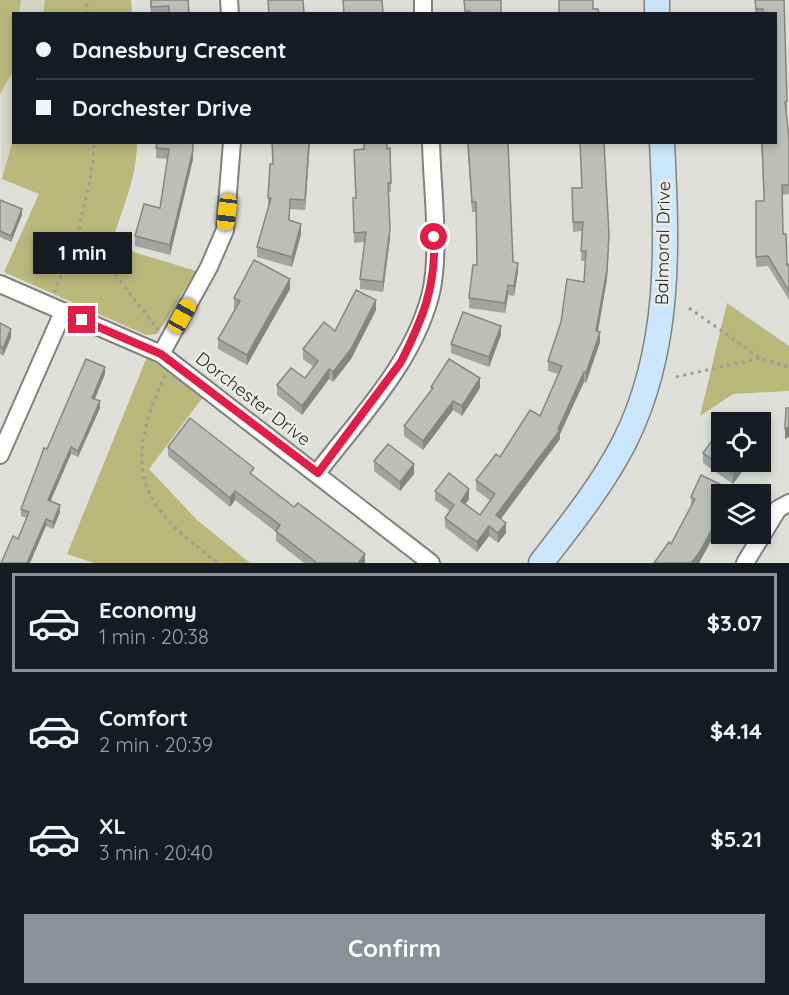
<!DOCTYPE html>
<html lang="en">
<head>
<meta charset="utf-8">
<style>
	:root { --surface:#171b24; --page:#242831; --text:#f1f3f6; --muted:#9ea1a6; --line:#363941; --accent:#8c9099 }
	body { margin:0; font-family:Quicksand,sans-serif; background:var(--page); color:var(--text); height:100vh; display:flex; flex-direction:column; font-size:22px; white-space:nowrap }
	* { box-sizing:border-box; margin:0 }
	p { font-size:20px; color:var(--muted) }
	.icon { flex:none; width:33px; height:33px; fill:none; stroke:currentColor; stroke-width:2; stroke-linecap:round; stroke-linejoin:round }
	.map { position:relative; height:563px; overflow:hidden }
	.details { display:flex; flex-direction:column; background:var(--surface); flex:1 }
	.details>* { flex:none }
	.top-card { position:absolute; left:12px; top:12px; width:765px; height:132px; border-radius:0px; box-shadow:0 3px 9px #0003; display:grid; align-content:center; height:132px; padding:0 24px; background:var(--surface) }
	.tools { position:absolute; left:711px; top:412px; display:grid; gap:12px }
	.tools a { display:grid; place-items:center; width:60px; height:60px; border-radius:0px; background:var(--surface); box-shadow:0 3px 9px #0003; font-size:30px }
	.end { position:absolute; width:27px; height:27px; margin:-14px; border:8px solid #e11d48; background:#fff; box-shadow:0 0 0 3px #fff }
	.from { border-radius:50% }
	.bubble { position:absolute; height:42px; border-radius:0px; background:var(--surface); box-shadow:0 3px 9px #0003; font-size:20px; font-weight:700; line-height:42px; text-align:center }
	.car { position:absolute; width:18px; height:36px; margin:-18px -9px; border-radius:8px; box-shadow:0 0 4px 2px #0007; background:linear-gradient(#f5c518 24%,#345 0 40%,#f5c518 0 76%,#345 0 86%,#f5c518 0) }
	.top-card b { display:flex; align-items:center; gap:21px; height:57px; font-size:22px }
	.top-card b+b { border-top:2px solid var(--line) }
	.top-card i { width:15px; height:15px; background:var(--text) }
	ul { padding:10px 0 0; list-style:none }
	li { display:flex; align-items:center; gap:18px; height:99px; margin:0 12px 9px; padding:0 12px; border:3px solid transparent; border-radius:0px }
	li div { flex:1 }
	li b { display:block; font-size:22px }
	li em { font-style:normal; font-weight:700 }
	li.selected { border-color:var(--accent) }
	li>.icon { width:54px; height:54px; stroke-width:1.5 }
	.primary-button { display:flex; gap:12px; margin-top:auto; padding:12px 24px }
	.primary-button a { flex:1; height:69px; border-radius:0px; background:var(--accent); color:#fff; font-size:24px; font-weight:700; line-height:69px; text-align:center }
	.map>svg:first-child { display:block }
</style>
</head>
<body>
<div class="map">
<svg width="789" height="563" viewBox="0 0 789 563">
	<rect width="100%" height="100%" fill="#dfdfda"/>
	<polygon fill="#d4d4c9" points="0,0 45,0 43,13 14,14 13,139 2,179"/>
	<g fill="#b9b77a">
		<polygon points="0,0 21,0 19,13 14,14 13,71 0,94"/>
		<polygon points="45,0 131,0 132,13 43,13"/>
		<path d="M 13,139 L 14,142 L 137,143 C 137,178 121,212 111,245 L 196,271 L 157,334 L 146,335 L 4,272 L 39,194 L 2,179 Z"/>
		<polygon points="727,303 789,346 789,391 733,394 700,416"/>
		<polygon points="147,357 203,397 149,469 197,520 250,563 94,563 67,554"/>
	</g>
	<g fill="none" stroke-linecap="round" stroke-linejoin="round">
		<g stroke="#82827d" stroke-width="20">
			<g id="street">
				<polyline points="229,0 230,14"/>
				<polyline points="423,0 423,14"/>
				<polyline points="0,284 161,354 431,563"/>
				<polyline points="161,354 209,267 225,230 232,142"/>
				<polyline points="0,455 63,312"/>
				<path d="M 317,473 C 360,417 417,359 432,288 C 440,244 432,188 431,142"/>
				<polyline points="745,563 778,509 789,503"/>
			</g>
		</g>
		<g stroke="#82827d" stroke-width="27">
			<g id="secondary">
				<polyline points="657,0 657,14"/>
				<path d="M 541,563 C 571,524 601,487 624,443 C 672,348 667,245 662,142"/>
			</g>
		</g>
		<g stroke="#9c9c98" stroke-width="3" stroke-dasharray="3 4.5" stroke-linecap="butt">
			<polyline points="87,14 87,0"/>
			<polyline points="79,227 158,330"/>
			<path d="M 54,292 C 73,252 93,187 94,142"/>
			<polyline points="689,308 760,358 789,367"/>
			<path d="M 165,375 C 122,469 138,504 218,563"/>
			<polyline points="676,377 760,358"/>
		</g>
		<use href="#street" stroke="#fff" stroke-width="16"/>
		<use href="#secondary" stroke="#cbe6fb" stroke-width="24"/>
	</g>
	<g fill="#a3a39f">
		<polygon points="150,0 188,0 189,14 151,14"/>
		<polygon points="755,0 784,0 787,101 787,111 786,111 789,138 789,194 782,195 783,234 787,265 789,264 789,300 768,266 756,267 756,201 764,201 764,199 761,142 776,142 776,14 755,14"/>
		<polygon points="157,142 193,142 193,159 170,255 135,246 135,236 160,208 168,159 156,158"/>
		<polygon points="310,142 309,156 305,210 290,209 289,221 301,234 292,267 257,257 257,247 268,207 268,198 273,164"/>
		<polygon points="467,142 508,142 513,262 518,272 514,296 508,295 505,313 469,308 469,298 477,265 476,212 472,212"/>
		<polygon points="390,148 391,192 388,192 390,238 383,292 360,289 360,279 365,242 354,243 353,198 356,198 364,149"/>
		<polygon points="572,198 609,245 607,279 598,332 600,342 586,383 584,382 560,434 560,439 501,519 506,533 498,543 489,536 477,552 445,527 445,518 450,511 435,500 435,491 469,499 466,504 480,515 491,501 476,490 476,480 540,416 558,374 548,371 548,361 584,282 585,261 581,261 582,231 573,232"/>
		<polygon points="0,200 22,215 11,242 0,237"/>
		<polygon points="290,289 247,365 218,349 218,339 235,309 234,308 234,298"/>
		<polygon points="376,310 351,359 333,382 329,379 302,415 277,395 277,385 305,378 314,367 303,359 303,349 335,331"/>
		<polygon points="0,323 11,337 3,356 0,354"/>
		<polygon points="501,335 489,367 451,353 451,344"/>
		<polygon points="105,374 95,399 100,408 78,457 71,454 50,501 60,512 53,529 46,526 18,539 27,518 21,516 21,509 47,449"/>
		<polygon points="431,387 480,388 462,416 453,410 423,450 404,436 404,426 431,391"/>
		<polygon points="168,447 254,476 365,563 304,563 276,541 276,532 235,500 230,507 168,456"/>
		<polygon points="703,453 746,462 746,466 733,484 703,463"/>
		<polygon points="374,461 414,474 400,491 374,471"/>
		<polygon points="728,495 717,520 717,530 699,563 671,544 691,507 691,497"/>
	</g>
	<g fill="#858582">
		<polygon points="193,142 193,159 170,255 170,245"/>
		<polygon points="310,142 309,156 305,210 305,200"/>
		<polygon points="22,209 22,215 11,242 11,236"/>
		<polygon points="301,224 301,234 292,267 292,257"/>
		<polygon points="390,229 390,238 383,292 383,282"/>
		<polygon points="609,235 607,279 596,341 596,331"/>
		<polygon points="518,263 518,272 514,296 514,286"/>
		<polygon points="290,279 290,289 247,365 247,355"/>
		<polygon points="508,285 508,295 505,313 505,303"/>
		<polygon points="376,300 376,310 351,359 333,382 333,372"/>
		<polygon points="501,326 501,335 489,367 489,357"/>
		<polygon points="11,329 11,337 3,356 3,348"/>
		<polygon points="600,332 600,342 586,383 586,373"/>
		<polygon points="105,367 105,374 92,405 92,398"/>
		<polygon points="329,369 329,379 302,415 302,406"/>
		<polygon points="584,372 584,382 560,434 560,439 496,525 496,515 558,429"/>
		<polygon points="480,378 480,388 462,416 462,406"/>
		<polygon points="100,401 100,408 78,457 78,451"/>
		<polygon points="453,401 453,410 423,450 423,441"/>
		<polygon points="789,427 789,437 785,439 785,429"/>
		<polygon points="770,437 770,447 767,448 767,456 760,459 760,449 764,440"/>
		<polygon points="71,447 71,454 48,507 48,500"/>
		<polygon points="741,462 746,462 746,466 733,484 733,474"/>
		<polygon points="414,464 414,474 400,491 400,482"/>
		<polygon points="469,489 469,499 461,510 461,501"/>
		<polygon points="235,491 235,500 230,507 230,498"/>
		<polygon points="722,501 722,511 717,520 717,530 699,563 691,563"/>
		<polygon points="60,505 60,512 53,529 53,522"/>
		<polygon points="46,519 46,526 30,563 27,563"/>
		<polygon points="506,523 506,533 498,543 498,533"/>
		<polygon points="489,526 489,536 477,552 477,542"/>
		<polygon points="365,554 365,563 358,563"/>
	</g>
	<g fill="#bebeb9" stroke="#858582" stroke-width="1.5">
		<polygon points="151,0 188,0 189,14 169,14 169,6 151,7"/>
		<polygon points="268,0 303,0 304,14 269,14"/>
		<polygon points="343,0 382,0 383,14 344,14"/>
		<polygon points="464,0 501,0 501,14 470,14 470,11 465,11"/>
		<polygon points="559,0 593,0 593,9 598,9 599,14 559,14"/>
		<polygon points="755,0 784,0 787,101 785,102 789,138 789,185 782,185 783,234 786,234 787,265 789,264 789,291 768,256 756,257 756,201 764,201 764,195 762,142 776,142 776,14 763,14 763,9 756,9"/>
		<polygon points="157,142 193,142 193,150 170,245 135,236 144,204 160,208 169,149 156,148"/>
		<polygon points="272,142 309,142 305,200 290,199 289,220 301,224 292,257 257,247 271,198 268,198 270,164 273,164"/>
		<polygon points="364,142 387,142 387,149 390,148 391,183 388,183 390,229 383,282 360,279 366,232 354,233 353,198 356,198 354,150 364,149"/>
		<polygon points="468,142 508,142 513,262 518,263 514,286 508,285 505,303 469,298 473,265 477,265 476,202 472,202"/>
		<polygon points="580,142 604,142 609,235 607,270 596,331 600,332 586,373 584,372 558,429 560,430 496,515 506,523 498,533 489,526 477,542 445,518 454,505 435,491 449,473 469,489 461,501 480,515 495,494 476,480 496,454 500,457 530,410 540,416 562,366 548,361 561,322 567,279 584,282 586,251 581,251 583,222 573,222 572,188 582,188"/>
		<polygon points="0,200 22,209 11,236 0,231"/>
		<polygon points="254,260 290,279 247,355 218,339 240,301 234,298"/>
		<polygon points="356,290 376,300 351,349 333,372 329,369 302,406 277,385 291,368 305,378 318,361 303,349 324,322 335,331"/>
		<polygon points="463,312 501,326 489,357 451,344"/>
		<polygon points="0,323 11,329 3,348 0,346"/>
		<polygon points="86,359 105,367 92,398 100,401 78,451 71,447 48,500 60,505 53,522 46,519 27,563 1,563 13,536 18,539 29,512 21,509 40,459 44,448 47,449"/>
		<polygon points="449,359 480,378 462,406 453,401 423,441 404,426 433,388 431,387"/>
		<polygon points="786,408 789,408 789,427 785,429"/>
		<polygon points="751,416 755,423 738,423"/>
		<polygon points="190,418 254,468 250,473 294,507 298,503 365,554 358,563 317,563 276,531 280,525 235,491 230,498 168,447"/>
		<polygon points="764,425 770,437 764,440 767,446 760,449 760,427"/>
		<polygon points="716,435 722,439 722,462 741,462 733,474 703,453"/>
		<polygon points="388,444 414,464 400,482 374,461"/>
		<polygon points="701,475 728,488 724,495 722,495 722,501 714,518 717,520 699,553 691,563 654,563 669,542 671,544 695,499 691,497"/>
	</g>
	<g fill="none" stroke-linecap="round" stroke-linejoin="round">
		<path stroke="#e11d48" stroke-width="8" d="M 82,320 L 161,354 L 318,473 L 401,362 C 423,318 436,287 434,237"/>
	</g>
	<g text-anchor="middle" stroke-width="5" stroke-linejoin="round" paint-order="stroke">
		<g font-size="18" fill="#272725" stroke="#ecece7">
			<text transform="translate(663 243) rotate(-89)" y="6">Balmoral Drive</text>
			<text transform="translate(253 399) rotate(38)" y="6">Dorchester Drive</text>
		</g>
	</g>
</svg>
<div class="tools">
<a><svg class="icon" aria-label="locate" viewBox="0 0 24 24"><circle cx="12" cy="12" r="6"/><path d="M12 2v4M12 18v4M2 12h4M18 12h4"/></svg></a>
<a><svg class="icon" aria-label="layers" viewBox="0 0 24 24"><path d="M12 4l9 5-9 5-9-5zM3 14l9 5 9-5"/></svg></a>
</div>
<i class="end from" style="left:434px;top:237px"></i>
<i class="end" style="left:82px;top:320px"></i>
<div class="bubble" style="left:33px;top:232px;width:99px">1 min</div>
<i class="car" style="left:227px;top:212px;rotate:187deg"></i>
<i class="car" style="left:182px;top:316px;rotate:29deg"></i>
<div class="top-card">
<b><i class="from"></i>Danesbury Crescent</b>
<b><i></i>Dorchester Drive</b>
</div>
</div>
<section class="details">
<ul>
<li class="selected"><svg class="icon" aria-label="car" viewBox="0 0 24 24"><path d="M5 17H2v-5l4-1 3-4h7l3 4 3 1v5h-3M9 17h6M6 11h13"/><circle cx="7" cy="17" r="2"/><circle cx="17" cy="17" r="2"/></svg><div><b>Economy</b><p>1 min · 20:38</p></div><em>$3.07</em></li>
<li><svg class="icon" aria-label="car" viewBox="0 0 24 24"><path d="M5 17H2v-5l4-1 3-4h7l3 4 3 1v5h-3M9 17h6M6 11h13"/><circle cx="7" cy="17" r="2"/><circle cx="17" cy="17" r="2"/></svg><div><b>Comfort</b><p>2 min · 20:39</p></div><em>$4.14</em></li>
<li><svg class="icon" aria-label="car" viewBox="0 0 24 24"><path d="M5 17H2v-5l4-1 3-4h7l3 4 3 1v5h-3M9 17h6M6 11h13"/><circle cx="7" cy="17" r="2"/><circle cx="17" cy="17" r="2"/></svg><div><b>XL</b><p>3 min · 20:40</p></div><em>$5.21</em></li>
</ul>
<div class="primary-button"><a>Confirm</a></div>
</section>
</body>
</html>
